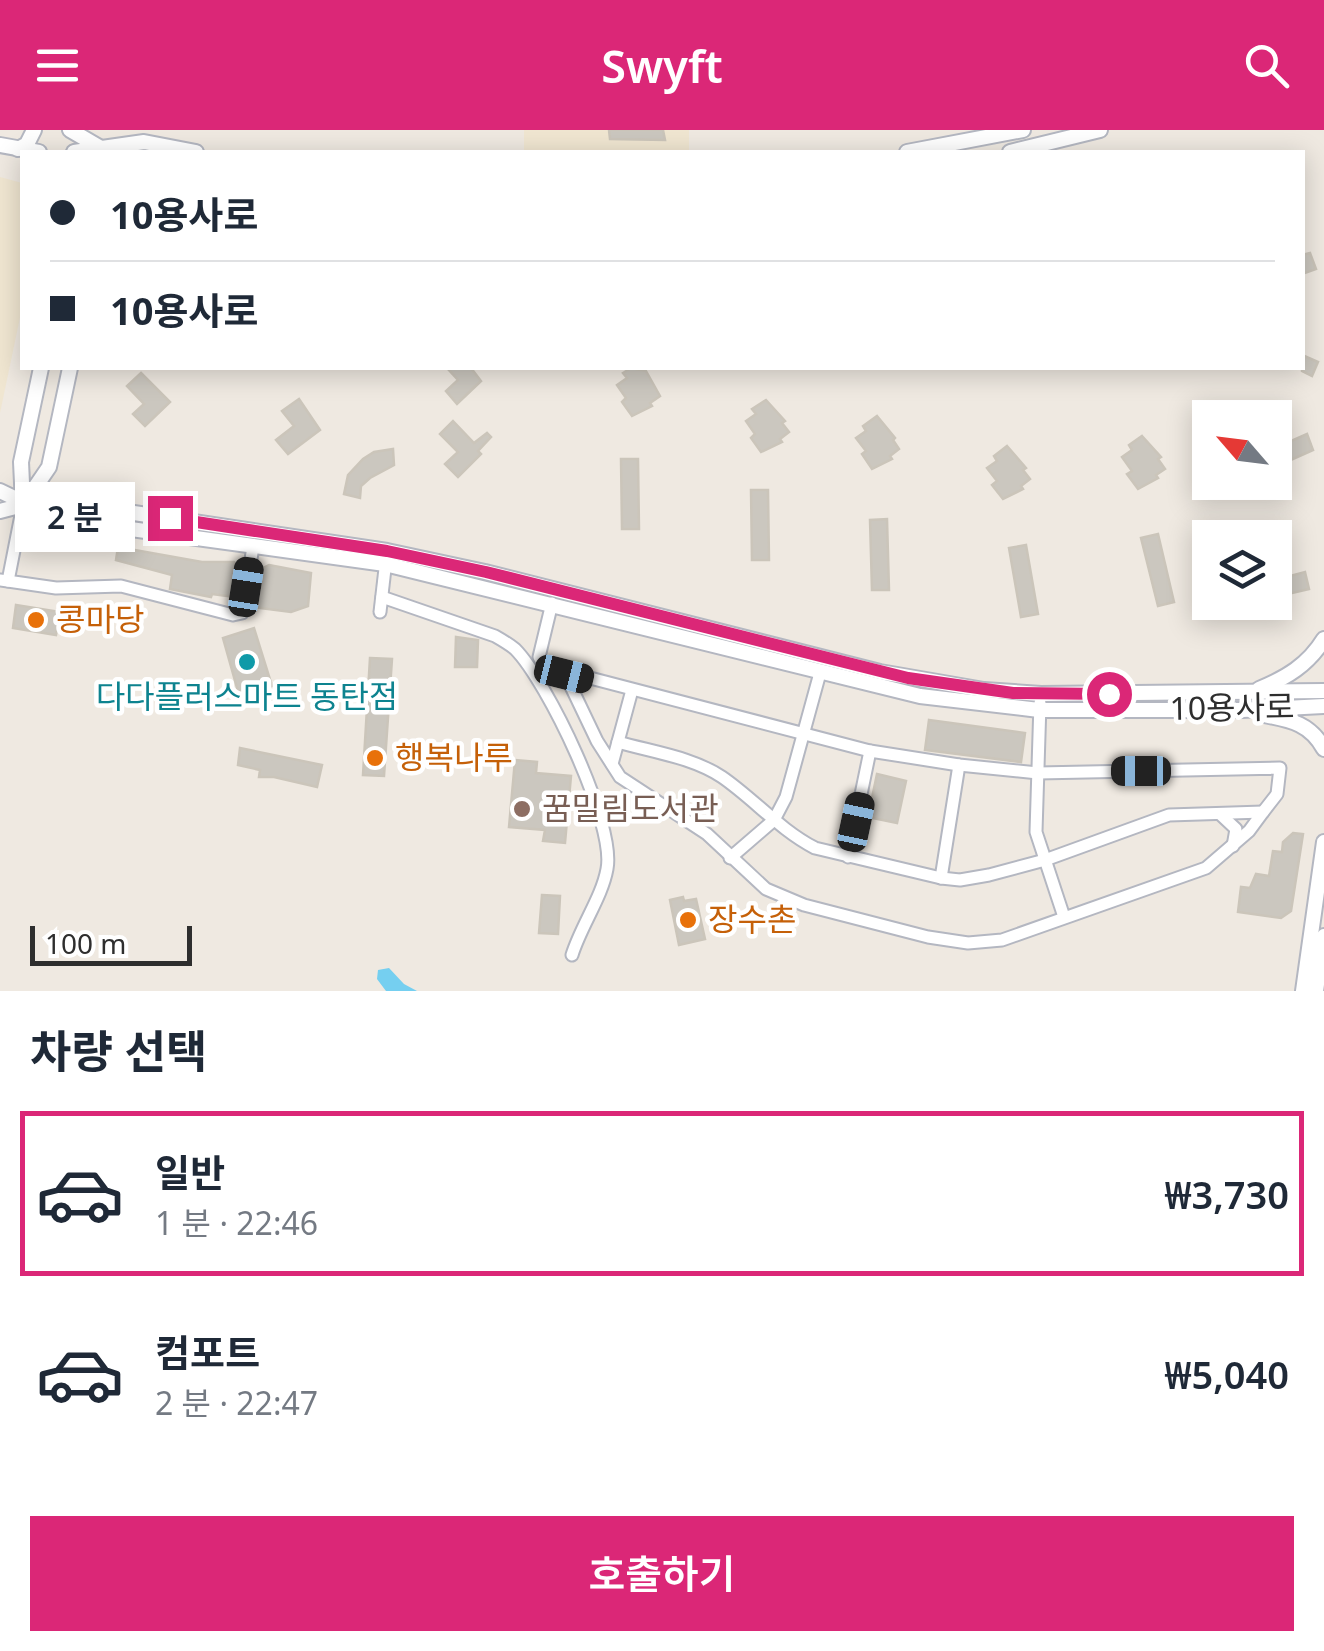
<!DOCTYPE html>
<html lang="ko">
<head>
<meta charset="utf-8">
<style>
	:root { --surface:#fff; --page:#f2f2f3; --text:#1f2937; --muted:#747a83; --line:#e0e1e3; --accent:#db2777 }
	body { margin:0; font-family:"Noto Sans","Noto Sans KR",sans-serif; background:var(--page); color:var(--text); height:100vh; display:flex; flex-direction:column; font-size:38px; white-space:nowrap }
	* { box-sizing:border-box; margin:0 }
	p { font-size:32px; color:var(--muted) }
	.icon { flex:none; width:55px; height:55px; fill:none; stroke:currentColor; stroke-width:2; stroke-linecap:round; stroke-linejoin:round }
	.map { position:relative; height:861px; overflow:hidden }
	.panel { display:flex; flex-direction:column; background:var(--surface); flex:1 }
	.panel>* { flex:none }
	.hud { position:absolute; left:20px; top:20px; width:1285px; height:220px; border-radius:0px; box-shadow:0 5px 25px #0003; display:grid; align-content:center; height:220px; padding:0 30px; background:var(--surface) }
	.needle { width:65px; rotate:298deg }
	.controls { position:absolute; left:1192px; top:270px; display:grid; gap:20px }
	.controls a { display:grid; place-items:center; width:100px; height:100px; border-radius:0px; background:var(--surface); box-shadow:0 5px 25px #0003; font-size:50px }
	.scale { position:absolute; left:30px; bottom:25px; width:162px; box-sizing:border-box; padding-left:10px; border:5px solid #2e2e2e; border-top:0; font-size:28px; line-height:35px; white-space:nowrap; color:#2e2e2e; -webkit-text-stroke:8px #fff; paint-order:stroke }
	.end { position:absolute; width:45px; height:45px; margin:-22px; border:12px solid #db2777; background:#fff; box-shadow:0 0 0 5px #fff }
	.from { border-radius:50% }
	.bubble { position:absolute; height:70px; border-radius:0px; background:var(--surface); box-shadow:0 5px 25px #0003; font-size:32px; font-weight:600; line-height:70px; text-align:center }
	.car { position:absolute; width:30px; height:60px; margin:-30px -15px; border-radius:12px; box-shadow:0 0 8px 2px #0007; background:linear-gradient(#222 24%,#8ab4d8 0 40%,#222 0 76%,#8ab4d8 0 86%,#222 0) }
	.hud b { display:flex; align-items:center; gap:35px; height:95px; font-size:38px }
	.hud b+b { border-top:2px solid var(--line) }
	.hud i { width:25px; height:25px; background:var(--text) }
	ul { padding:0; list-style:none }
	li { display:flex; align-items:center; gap:30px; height:165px; margin:0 20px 15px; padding:0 10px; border:5px solid transparent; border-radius:0px }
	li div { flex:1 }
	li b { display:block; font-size:38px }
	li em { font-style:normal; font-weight:600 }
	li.on { border-color:var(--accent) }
	li>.icon { width:90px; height:90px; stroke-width:1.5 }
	h2 { padding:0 30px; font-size:45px; line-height:120px }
	.button { display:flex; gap:20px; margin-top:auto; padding:20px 30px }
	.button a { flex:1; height:115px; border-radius:0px; background:var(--accent); color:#fff; font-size:40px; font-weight:600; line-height:115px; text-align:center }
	header { display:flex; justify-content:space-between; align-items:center; height:130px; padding:0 30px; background:var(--accent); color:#fff; font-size:45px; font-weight:600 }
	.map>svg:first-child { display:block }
</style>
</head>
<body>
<header><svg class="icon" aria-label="menu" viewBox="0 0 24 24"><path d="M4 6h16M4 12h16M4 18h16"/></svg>Swyft<svg class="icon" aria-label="search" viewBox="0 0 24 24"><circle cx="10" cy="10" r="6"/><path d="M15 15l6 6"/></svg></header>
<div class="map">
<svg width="1324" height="861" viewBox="0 0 1324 861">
	<rect width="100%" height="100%" fill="#efe9e1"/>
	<g fill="#f0e6d1">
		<polygon points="524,0 689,0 689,20 524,21"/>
		<polygon points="0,47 22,53 22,178 0,283"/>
	</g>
	<polygon fill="#75cff0" points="389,838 404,854 417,861 386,861 377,849 378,840"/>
	<g fill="#cbc7bf" stroke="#cbc5ba" stroke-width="2.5">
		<polygon points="609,0 663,0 665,10 610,9"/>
		<polygon points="1310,123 1316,139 1302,144 1302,125"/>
		<polygon points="1302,225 1318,232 1312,246 1302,241"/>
		<polygon points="447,238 471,238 481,251 457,274 446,261 458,250"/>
		<polygon points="631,238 646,241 660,266 650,273 652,276 632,286 622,272 626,268 617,255 627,248 623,243"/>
		<polygon points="141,243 170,272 145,296 133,284 144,274 127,256"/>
		<polygon points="299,269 320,300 288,324 276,310 294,296 282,281"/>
		<polygon points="766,270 785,291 782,293 789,302 780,309 782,312 761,322 751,308 755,304 746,291 756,284 752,279"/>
		<polygon points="877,286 895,308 893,310 899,319 890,326 892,329 872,339 862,324 866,321 856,308 866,301 863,296"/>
		<polygon points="453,291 474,313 487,303 491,307 478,321 481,324 458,347 445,334 458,322 440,304"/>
		<polygon points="1307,304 1313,320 1275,337 1275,318"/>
		<polygon points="1142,306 1161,327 1158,329 1165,339 1156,345 1158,348 1138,359 1127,344 1132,341 1122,327 1132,320 1129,315"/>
		<polygon points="1007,316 1026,338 1023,340 1030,349 1021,356 1023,359 1003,369 992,355 997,351 987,338 997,331 994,326"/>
		<polygon points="393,319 394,335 370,348 361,356 360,368 344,364 348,345 363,329 374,322"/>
		<polygon points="621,329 638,329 639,399 622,399"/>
		<polygon points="751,360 768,360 769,430 752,430"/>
		<polygon points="887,389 889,460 872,460 870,390"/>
		<polygon points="1158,404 1174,472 1158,476 1141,408"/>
		<polygon points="1026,415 1038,484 1021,487 1009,418"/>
		<polygon points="118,417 202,432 234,432 240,437 235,467 212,464 211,467 170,459 172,445 116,430"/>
		<polygon points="269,435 311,443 308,476 291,482 252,477 259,440"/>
		<polygon points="1305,442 1309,459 1275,467 1275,450"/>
		<polygon points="16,475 60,482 56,505 13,498"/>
		<polygon points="254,498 272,556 239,565 223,508"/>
		<polygon points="456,507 478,510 477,537 455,537"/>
		<polygon points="370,528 392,529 384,646 363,645"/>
		<polygon points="929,590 1025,603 1021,632 925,620"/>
		<polygon points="240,618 322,635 317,657 274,647 259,647 260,640 238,635"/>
		<polygon points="515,630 537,632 536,643 571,646 565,713 543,711 545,700 509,697"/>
		<polygon points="877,644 906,651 897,693 868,687"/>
		<polygon points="1293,703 1303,704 1291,781 1281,788 1238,782 1241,757 1250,758 1256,744 1269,746 1273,721 1282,722 1283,712"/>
		<polygon points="542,765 560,766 558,804 539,803"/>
		<polygon points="683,767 684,771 696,769 705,809 679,815 670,770"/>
	</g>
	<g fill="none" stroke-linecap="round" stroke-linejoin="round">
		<g stroke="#b4b7c1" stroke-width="15">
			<g id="minor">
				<polyline points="0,450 56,458 121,456 233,485 242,483 253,417"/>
				<polyline points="8,451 23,375"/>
				<path d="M 382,467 L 495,506 C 502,510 509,514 515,519 C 547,551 616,694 607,739 C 602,767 581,796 572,825"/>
				<polyline points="552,473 539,527 544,536 870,621 959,635 1038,643 1280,638 1277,664 1263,682 1249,701 1206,738 1002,810 968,813 928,807 804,775 766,759 707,704 620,647 597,611 565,544"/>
				<polyline points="380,482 386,430"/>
				<polyline points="1040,573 1036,702 1064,787"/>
				<path d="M 618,612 C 652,622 692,627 722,647 C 754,669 780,700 815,718 L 941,748 L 960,750 L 989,745 L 1045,730 L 1169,685 L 1263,682"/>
				<polyline points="612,634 632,560"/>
				<polyline points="1220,684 1236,699 1233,716"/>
				<polyline points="848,727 870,621"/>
				<polyline points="730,728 774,690 786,667 820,543"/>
				<polyline points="941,748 959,635"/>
			</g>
		</g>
		<g stroke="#b4b7c1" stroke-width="18">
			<g id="tertiary">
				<polyline points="70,0 101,18"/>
				<polyline points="0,15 39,22"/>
				<polyline points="18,19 27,14 34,0"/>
				<polyline points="74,22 144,12 196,22"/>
				<polyline points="907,22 1023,0"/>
				<polyline points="1010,22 1100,0"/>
				<polyline points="0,361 58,389 385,434 920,566 1039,580 1243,580 1324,576"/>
				<polyline points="23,374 21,332 41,238"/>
				<polyline points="23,375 49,337 70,238"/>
				<polyline points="0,381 23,375 61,372 387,421 485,442 880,542 984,560 1041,564 1324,561"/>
				<path d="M 1259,559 C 1286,548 1308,535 1324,509"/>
				<path d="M 1264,585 C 1290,590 1310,593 1324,619"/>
				<polyline points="1303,861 1324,712"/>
				<polyline points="1316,861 1324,806"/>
			</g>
		</g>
		<use href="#minor" stroke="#fff" stroke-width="11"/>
		<use href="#tertiary" stroke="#fff" stroke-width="14"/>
	</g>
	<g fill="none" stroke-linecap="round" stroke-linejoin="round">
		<polyline stroke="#db2777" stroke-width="12" points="170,388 387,421 486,442 908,548 1013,563 1109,564"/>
	</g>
	<g fill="#e8710a" stroke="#fff" stroke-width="4">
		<circle cx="36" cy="490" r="10"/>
		<circle cx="375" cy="628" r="10"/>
		<circle cx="688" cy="790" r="10"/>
	</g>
	<circle fill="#0f9aa8" stroke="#fff" stroke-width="4" cx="247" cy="532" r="10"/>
	<circle fill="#8d6e63" stroke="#fff" stroke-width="4" cx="522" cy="679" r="10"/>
	<g text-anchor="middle" stroke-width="9" stroke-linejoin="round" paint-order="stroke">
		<g font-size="32" fill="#c56008" stroke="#fff" text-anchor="start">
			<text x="56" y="501">콩마당</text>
			<text x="395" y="639">행복나루</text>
			<text x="708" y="801">장수촌</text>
		</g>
		<g font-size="32" fill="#0d838f" stroke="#fff">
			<text x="247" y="578">다다플러스마트 동탄점</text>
		</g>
		<g font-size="32" fill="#2e2e2e" stroke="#fff">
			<text transform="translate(1232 578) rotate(-1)" y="11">10용사로</text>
		</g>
		<g font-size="32" fill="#785e54" stroke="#fff" text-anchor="start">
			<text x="542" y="690">꿈밀림도서관</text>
		</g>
	</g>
</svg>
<div class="controls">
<a><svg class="needle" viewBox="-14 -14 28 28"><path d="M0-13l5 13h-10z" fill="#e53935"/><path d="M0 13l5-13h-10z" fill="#747a83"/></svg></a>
<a><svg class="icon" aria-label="layers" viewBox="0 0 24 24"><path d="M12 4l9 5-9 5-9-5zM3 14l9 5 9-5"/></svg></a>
</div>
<div class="scale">100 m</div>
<i class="end from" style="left:1109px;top:564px"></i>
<i class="end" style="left:170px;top:388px"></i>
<div class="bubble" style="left:15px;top:352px;width:120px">2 분</div>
<i class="car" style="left:246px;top:457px;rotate:9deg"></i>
<i class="car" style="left:564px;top:544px;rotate:104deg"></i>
<i class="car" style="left:1141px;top:641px;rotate:270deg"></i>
<i class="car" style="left:856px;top:692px;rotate:12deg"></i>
<div class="hud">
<b><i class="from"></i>10용사로</b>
<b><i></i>10용사로</b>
</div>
</div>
<section class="panel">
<h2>차량 선택</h2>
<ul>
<li class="on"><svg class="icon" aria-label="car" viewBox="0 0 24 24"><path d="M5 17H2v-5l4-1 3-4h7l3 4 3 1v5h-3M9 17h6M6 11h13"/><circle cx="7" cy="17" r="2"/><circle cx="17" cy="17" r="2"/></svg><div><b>일반</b><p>1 분 · 22:46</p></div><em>₩3,730</em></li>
<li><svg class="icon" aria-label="car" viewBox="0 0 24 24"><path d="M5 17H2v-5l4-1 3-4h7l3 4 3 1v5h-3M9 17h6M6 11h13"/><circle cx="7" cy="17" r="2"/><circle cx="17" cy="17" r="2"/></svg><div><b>컴포트</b><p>2 분 · 22:47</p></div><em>₩5,040</em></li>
</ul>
<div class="button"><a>호출하기</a></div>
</section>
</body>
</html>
